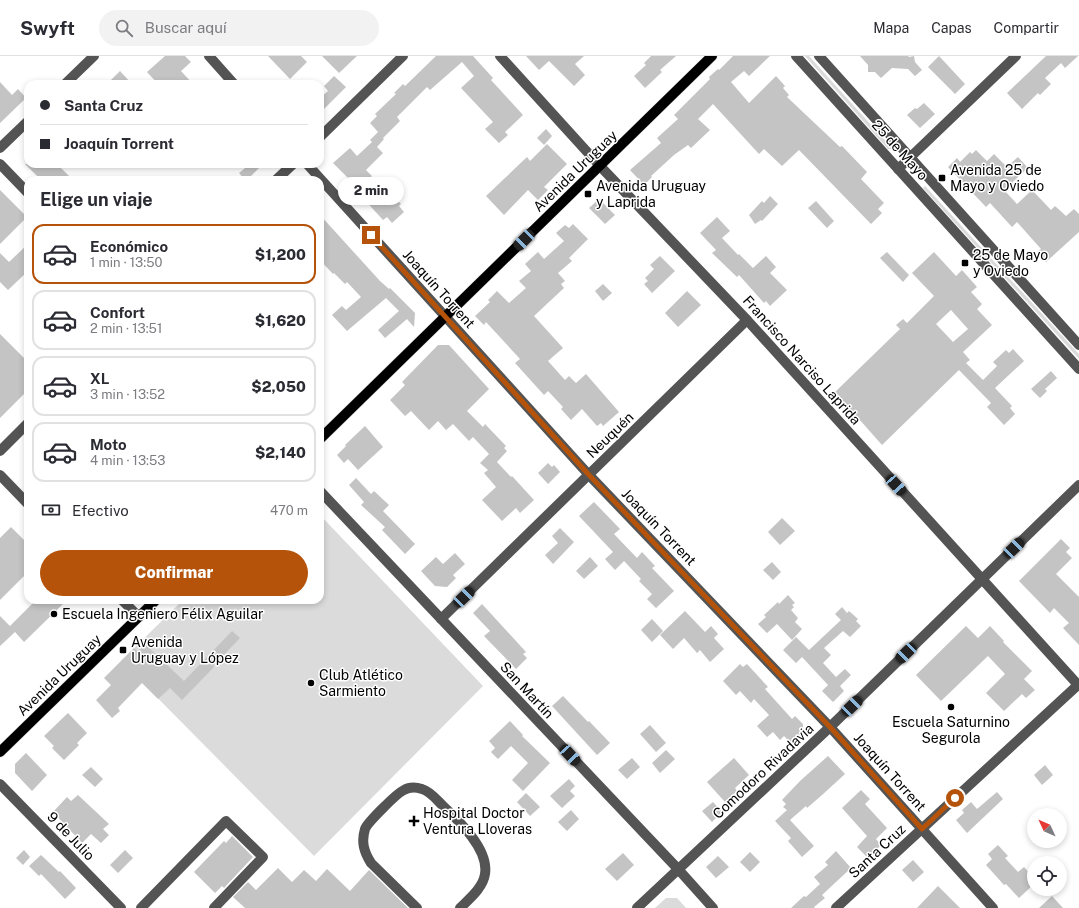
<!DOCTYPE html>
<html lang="es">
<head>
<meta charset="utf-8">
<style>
	:root { --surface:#fff; --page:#f2f2f3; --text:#2b2b33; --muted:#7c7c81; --line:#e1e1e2; --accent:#b45309 }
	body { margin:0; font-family:"Public Sans",sans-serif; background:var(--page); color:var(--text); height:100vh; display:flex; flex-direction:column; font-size:15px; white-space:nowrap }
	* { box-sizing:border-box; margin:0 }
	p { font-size:13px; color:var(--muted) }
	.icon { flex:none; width:22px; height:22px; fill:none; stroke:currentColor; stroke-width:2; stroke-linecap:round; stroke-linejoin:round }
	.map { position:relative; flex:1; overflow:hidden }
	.drawer { position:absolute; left:24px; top:120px; width:300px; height:428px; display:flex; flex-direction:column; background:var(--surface); border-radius:12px; box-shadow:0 2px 6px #0003 }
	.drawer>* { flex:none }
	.guide { position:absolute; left:24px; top:24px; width:300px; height:88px; border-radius:12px; box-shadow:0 2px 6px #0003; display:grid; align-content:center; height:88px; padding:0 16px; background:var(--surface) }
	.needle { width:26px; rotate:314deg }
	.tools { position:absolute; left:1027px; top:752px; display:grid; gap:8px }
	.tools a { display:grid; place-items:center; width:40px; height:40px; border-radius:50%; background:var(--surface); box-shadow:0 2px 6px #0003; font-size:20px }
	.end { position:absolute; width:18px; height:18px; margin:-9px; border:5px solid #b45309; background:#fff; box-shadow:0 0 0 2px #fff }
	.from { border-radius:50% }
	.bubble { position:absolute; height:28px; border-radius:14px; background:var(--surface); box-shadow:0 2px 6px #0003; font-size:13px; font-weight:800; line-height:28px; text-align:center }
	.car { position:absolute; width:12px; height:24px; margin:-12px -6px; border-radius:5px; box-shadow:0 0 3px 1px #0007; background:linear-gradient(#222 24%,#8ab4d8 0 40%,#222 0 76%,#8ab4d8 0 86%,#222 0) }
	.guide b { display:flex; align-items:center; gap:14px; height:38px; font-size:15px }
	.guide b+b { border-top:1px solid var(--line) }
	.guide i { width:10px; height:10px; background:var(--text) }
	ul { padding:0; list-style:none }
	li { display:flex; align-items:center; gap:12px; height:60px; margin:0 8px 6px; padding:0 8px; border:2px solid var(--line); border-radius:12px }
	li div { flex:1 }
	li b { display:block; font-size:15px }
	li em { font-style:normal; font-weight:800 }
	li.active { border-color:var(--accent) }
	li>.icon { width:36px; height:36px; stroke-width:1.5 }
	h2 { padding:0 16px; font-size:18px; line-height:48px }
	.pay { display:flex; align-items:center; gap:10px; height:44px; padding:0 16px; font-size:15px }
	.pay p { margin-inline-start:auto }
	.cta { display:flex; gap:8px; margin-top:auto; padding:8px 16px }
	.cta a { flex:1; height:46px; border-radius:24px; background:var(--accent); color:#fff; font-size:16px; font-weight:800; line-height:46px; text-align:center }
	header { display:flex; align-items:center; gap:24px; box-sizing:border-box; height:56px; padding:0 20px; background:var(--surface); border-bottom:1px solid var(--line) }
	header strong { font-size:19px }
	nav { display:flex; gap:22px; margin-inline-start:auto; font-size:14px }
	.search { width:280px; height:36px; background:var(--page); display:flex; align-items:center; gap:10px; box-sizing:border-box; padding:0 14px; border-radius:22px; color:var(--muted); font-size:15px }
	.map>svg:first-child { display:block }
</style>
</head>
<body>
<header>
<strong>Swyft</strong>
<div class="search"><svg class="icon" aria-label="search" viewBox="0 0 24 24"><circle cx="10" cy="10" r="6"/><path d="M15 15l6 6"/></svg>Buscar aquí</div>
<nav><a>Mapa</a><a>Capas</a><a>Compartir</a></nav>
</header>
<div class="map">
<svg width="1079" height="852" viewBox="0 0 1079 852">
	<rect width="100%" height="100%" fill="#fff"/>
	<g fill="#dbdbdb">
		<polygon points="805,0 809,0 891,91 891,93 888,93"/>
		<polygon points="925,130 1079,298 1079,303 923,132"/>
		<polygon points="320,459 483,630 314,800 121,605 183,544 320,544"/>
		<polygon points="666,842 677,842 686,852 655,852"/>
	</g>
	<g fill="#c4c4c4" fill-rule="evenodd">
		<polygon points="165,0 185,0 191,6 181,15 193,28 158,28 147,16"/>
		<polygon points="268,0 301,0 307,6 290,23"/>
		<polygon points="322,0 357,0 339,17"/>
		<polygon points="436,0 473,0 493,22 491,24 523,59 505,76 508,79 499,87 485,73 493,66 461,32 474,20 462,6 430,34 427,31 397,61 400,65 383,82 384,83 377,91 383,97 366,114 372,120 365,127 383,146 391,137 401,148 399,150 404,156 392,167 387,161 383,164 351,129 353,127 333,107 350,92 357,100 372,86 370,84 378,76 370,67 377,60 375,58 396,38 394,37 403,28 405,30"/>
		<polygon points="526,0 584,0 575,8 585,19 574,30 549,5 539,14"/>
		<polygon points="651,0 676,0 660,14 662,16 645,32 634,20 646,9 644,7"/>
		<polygon points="733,0 770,0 749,20 744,15 731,26 749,47 776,20 785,30 783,32 789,39 787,41 840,91 842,90 867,116 861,123 884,147 878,153 882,157 871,168 799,94 782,110 764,93 759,98 713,48 698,63 710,74 691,92 688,89 674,99 651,120 652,121 644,129 630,114 661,87 657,82 678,63 674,59 710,23 709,21 718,13 719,14"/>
		<polygon points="860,0 908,0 909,1 914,0 915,6 922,14 915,20 908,13 892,12 881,22 875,16 868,16 868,9"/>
		<polygon points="939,0 965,28 955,38 928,11"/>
		<polygon points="1046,0 1078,0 1065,12 1061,7 1045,22 1051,28 1040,39 1038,37 1022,53 1007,37"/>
		<polygon points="120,15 132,28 107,28"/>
		<polygon points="334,20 346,31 320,57 320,42 328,35 324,30"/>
		<polygon points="0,26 12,39 18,33 26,42 0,67"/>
		<polygon points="924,47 935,58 920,72 907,59 915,52 917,53"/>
		<polygon points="546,73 552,80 544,89 537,82"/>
		<polygon points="547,88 567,108 544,131 548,134 538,144 528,134 504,159 486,140 527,101 530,105"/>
		<polygon points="976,94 987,105 994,98 1007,111 1018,101 1028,112 1004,134 1017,148 1032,134 1051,154 1055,150 1066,160 1074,153 1079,158 1079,176 1046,206 1037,196 1041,193 1017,166 1012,171 990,147 986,151 948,111 957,102 960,106 970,96 972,98"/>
		<polygon points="25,108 57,108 73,124 41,124"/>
		<polygon points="250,108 263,108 247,124 245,124 239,117"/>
		<polygon points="0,134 27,161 0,188"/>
		<polygon points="770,140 778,148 762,165 761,164 755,168 749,159 762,145 764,147"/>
		<polygon points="599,143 615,159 605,168 589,152"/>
		<polygon points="816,145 834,165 827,172 808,152"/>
		<polygon points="320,159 380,225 389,233 390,232 415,257 414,271 407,263 385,282 378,274 399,255 386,242 347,275 332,259 342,250 346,254 361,241 347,226 345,228 334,217 333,218 320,204"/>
		<polygon points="717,161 730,175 722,182 738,199 739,198 753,212 766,200 776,211 770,217 787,234 770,250 766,245 764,247 739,219 737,221 712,197 716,194 700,177"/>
		<polygon points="573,168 588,183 569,202 572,205 558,217 565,225 561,228 564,232 534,260 563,292 548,305 565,324 569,320 576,327 586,318 619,356 603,370 601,367 597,370 582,353 571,364 561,353 563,351 548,335 544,339 515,307 520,303 486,266 484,269 475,260 490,246 488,244 497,235 509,247 526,232 519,225 531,215 525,208 538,196 544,203 564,185 556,177 565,169 569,172"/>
		<polygon points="28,188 28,215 8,234 0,226 0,197 9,206"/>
		<polygon points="887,196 909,219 903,226 880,202"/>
		<path d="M 934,196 L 956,220 L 962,214 L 977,231 L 971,236 L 982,248 L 977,253 L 992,269 L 963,296 L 970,304 L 966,307 L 983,324 L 997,310 L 993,306 L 1006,294 L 1009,297 L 1013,293 L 1024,305 L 995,332 L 1012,350 L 1010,352 L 1015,358 L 1004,369 L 987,351 L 991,347 L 959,314 L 882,389 L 835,336 L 900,273 L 896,269 L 903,263 L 907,267 L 934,240 L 912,217 ZM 951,254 L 968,273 L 953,286 L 936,268 Z"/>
		<polygon points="660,200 675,215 652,237 644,228 648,225 645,222 654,213 650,209"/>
		<polygon points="603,228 612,237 603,245 595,235"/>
		<polygon points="687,235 701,249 678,271 665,257"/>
		<polygon points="0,278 28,306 28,334 0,362"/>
		<polygon points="438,289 449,289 489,333 467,355 483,371 485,368 506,390 504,392 507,395 497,406 511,421 512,420 534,444 520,457 516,452 502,465 482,444 496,431 484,417 488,414 480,407 489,398 473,381 469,385 453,368 446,374 438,365 429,374 411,355 405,360 390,344 405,329 402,326"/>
		<polygon points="1051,315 1057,322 1045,333 1047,335 1040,342 1031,333"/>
		<polygon points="365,370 383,391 358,414 348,403 344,407 337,399 346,390 345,389"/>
		<polygon points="548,407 552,411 554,409 560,416 548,428 538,417"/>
		<polygon points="356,422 371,438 374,435 389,449 383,455 415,488 405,498 382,474 385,471 361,449 364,446 349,429"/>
		<polygon points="594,446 620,473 614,478 637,502 642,496 655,510 652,512 674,535 656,552 647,543 652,538 639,525 641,523 624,505 615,514 605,503 613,496 579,460"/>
		<polygon points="782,462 795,475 780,489 768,476"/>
		<polygon points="11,471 28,488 28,516 0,544 0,482"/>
		<polygon points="560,472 574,486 553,508 545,499 558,487 552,480"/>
		<polygon points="1061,483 1070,492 1066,496 1072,502 1056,518 1079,541 1079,589 1063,572 1069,567 1054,552 1050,557 1019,525"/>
		<polygon points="455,497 465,508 453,519 456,522 447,531 435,530 421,515 436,501 443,508"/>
		<polygon points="590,501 598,510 584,523 576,515"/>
		<polygon points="772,506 781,516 773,524 763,514"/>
		<polygon points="788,539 795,547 792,549 794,551 791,554 798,562 795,566 802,573 792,584 777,568 767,577 758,568 766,561 764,559 778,546 779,548"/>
		<polygon points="36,544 67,544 24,586 15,576 0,590 0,560 10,570"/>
		<polygon points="482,548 526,596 523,598 527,602 516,613 484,580 490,575 473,557"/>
		<polygon points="842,551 847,557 849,555 858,563 856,565 861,570 850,581 843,575 824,592 831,599 823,607 836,621 845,613 851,619 840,630 844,635 833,646 822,635 828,629 802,601 796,607 783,594 796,581 809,594 841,564 835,558"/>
		<polygon points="685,555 705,576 711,570 718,578 714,582 724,593 710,606 700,594 697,597 684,582 673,593 660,579"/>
		<polygon points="652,563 663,575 652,586 641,574"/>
		<polygon points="966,570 978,582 990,570 1004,585 1003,586 1032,615 1024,623 1035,634 1026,642 1022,638 1004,655 986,637 1005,618 988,600 941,645 916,619"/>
		<polygon points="232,575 240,582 213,610 214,611 182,644 170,632 158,643 142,627 118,652 120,655 112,662 96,644 111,629 104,622 134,592 138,596 145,588 184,625"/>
		<polygon points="740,608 743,611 747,608 768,631 765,633 792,663 795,660 803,668 803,679 793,689 784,680 780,684 773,676 767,681 757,670 769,659 754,643 751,647 740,635 736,639 723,625"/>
		<polygon points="563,640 588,666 589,665 610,687 597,699 552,650"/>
		<polygon points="68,657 87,677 77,687 79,689 64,704 52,692 54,690 44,680"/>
		<polygon points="510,665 523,679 522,680 550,707 523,735 512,724 528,707 511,690 498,703 491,696 495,692 489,685"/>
		<polygon points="650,669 666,687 656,696 640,678"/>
		<polygon points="666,694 675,703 660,717 652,707"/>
		<polygon points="26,697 47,719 32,735 15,717 15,708"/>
		<polygon points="828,700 845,718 822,739 807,752 806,750 790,764 814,790 802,801 788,785 791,782 775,765 787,754 783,751 786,748 782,744 800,725"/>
		<polygon points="632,702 640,711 627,723 618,714"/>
		<polygon points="734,702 749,719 735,732 737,735 725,746 707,726"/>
		<polygon points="1045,709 1053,719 1042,729 1034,719"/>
		<polygon points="91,711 103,723 95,731 82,719"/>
		<polygon points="569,723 575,730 570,735 575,740 562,752 550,740"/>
		<polygon points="861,734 870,743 865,748 887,772 876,783 881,789 868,802 857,791 867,780 842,752"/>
		<polygon points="997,736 1003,743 967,777 956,764 964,757 962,754 971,746 977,753"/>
		<polygon points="526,737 540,751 530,760 517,746"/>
		<polygon points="78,739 109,768 103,773 109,779 101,787 91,778 82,787 53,756 67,741 71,745"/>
		<polygon points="713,746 722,756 712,766 702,755"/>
		<polygon points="571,754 579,763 567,775 558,766"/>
		<polygon points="232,780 253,801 224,832 222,830 215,837 194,816 224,785 226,787"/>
		<polygon points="998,789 1008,800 1005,802 1018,816 1024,811 1034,822 1034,828 1019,842 1006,828 1004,829 986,809 992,803 988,798"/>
		<polygon points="24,794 30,801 23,809 16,802"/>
		<polygon points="125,794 133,802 118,817 110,809"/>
		<polygon points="836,795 851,812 822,839 825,842 814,851 815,852 791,852 804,840 806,841 820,828 814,821 828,809 825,806"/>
		<polygon points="750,796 760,806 750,816 740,806"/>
		<polygon points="623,797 634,809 617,825 605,813"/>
		<polygon points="41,799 59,816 60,815 76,832 65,843 41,818 39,820 29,810"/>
		<polygon points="718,800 729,811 716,822 706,811"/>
		<polygon points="913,804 924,816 913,826 902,814"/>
		<polygon points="278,812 292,826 304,814 316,825 327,813 350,835 369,814 408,852 245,852 233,841 248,826 256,834"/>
		<polygon points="938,830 960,852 917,852"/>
		<polygon points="1052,840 1063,852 1039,852"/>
	</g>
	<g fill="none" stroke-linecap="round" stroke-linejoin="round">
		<g stroke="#dbdbdb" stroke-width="11">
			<g id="major">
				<polyline points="320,383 712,0"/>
				<polyline points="0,696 156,544"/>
			</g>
		</g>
		<g stroke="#545454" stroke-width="10">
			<polyline points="209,0 234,28"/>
			<polyline points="500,0 600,110 747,264 1079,630"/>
			<polyline points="796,0 1079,313"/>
			<polyline points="819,0 1079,289"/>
			<polyline points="65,28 94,0"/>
			<polyline points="320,81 403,0"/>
			<polyline points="0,92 28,65"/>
			<polyline points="0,108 28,137"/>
			<polyline points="307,108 589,419 830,671 993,852"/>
			<polyline points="898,113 1016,0"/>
			<polyline points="276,124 293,108"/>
			<polyline points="0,395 28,367"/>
			<polyline points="0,419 28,448"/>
			<polyline points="320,435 678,813 713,852"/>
			<polyline points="122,544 139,561"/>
			<polyline points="441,563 747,264"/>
			<polyline points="0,728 121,852"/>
			<polyline points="141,852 226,765 263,801 214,852"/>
			<path d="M 417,852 L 371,807 C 364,796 361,786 365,773 C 367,767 397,737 404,734 C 409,731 416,731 422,733 C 430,735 437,744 443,750 C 459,765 489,793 485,818 C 483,832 469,843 460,852"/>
			<polyline points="637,852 830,671 1079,429"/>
			<polyline points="836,852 1079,628"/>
		</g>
		<use href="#major" stroke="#000" stroke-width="10"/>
	</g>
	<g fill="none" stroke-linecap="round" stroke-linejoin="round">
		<polyline stroke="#b45309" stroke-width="5" points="371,179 589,419 830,671 922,773 955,742"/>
	</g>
	<g fill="#000" stroke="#fff" stroke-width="1.5">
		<rect x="938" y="118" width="8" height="8" rx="2"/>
		<rect x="584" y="134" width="8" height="8" rx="2"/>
		<rect x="961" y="203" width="8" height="8" rx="2"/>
		<circle cx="54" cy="558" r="4"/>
		<rect x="119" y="590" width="8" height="8" rx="2"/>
		<circle cx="311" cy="627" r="4"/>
		<circle cx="951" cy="651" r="4"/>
		<path d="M412 759h4v4h4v4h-4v4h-4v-4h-4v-4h4z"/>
	</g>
	<g text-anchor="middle" stroke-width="3" stroke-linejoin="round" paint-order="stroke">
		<g font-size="14" fill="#000" stroke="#fff">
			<text transform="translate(900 94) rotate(48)" y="5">25 de Mayo</text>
			<text transform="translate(575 115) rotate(-44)" y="5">Avenida Uruguay</text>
			<text transform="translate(439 233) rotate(48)" y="5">Joaquín Torrent</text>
			<text transform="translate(802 304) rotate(48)" y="5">Francisco Narciso Laprida</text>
			<text transform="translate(610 379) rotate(-44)" y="5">Neuquén</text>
			<text transform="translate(659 471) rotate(46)" y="5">Joaquín Torrent</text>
			<text transform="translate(59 619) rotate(-44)" y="5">Avenida Uruguay</text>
			<text transform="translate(527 634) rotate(47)" y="5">San Martín</text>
			<text transform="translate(763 715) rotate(-43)" y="5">Comodoro Rivadavia</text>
			<text transform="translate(890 716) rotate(48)" y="5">Joaquín Torrent</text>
			<text transform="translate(71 780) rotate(46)" y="5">9 de Julio</text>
			<text transform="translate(877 795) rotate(-43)" y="5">Santa Cruz</text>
		</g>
		<g font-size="14" fill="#000" stroke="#fff" text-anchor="start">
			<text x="950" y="119">Avenida 25 de<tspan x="950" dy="16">Mayo y Oviedo</tspan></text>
			<text x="596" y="135">Avenida Uruguay<tspan x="596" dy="16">y Laprida</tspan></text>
			<text x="973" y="204">25 de Mayo<tspan x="973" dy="16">y Oviedo</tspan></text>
			<text x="62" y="563">Escuela Ingeniero Félix Aguilar</text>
			<text x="131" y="591">Avenida<tspan x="131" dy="16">Uruguay y López</tspan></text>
			<text x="319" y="624">Club Atlético<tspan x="319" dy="16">Sarmiento</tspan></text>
			<text x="951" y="671" text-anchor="middle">Escuela Saturnino<tspan x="951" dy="16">Segurola</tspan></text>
			<text x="423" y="762">Hospital Doctor<tspan x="423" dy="16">Ventura Lloveras</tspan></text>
		</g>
	</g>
</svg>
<div class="tools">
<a><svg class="needle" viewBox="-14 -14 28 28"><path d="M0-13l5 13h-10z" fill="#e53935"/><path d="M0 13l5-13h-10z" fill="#7c7c81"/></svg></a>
<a><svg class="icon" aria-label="locate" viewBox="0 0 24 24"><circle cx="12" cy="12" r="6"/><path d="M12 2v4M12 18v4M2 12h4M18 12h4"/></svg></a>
</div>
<i class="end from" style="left:955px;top:742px"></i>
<i class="end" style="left:371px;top:179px"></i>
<div class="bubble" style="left:338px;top:121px;width:66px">2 min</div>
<i class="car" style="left:524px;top:184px;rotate:225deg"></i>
<i class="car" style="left:896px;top:429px;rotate:138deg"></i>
<i class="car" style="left:1014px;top:492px;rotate:46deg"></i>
<i class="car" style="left:464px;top:541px;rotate:46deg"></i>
<i class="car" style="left:906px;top:597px;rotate:226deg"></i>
<i class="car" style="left:852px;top:650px;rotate:46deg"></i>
<i class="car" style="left:570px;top:699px;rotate:137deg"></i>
<div class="guide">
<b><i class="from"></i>Santa Cruz</b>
<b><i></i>Joaquín Torrent</b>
</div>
<section class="drawer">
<h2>Elige un viaje</h2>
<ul>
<li class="active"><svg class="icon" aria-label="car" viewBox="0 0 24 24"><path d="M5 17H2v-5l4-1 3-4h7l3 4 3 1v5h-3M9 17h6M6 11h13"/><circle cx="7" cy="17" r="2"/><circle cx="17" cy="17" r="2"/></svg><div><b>Económico</b><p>1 min · 13:50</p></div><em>$1,200</em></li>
<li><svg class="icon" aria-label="car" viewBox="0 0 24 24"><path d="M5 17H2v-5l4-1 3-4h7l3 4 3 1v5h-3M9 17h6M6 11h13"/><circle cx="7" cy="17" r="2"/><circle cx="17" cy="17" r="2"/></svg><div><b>Confort</b><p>2 min · 13:51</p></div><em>$1,620</em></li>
<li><svg class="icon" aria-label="car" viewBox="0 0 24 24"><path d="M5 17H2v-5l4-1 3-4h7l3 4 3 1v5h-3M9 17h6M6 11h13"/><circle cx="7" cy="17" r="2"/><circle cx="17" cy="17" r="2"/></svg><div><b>XL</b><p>3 min · 13:52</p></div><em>$2,050</em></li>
<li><svg class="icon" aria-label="car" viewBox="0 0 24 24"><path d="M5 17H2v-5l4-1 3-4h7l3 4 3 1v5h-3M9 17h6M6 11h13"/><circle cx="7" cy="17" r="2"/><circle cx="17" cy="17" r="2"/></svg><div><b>Moto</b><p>4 min · 13:53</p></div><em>$2,140</em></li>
</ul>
<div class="pay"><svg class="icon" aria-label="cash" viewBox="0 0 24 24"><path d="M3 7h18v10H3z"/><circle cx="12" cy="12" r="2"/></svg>Efectivo<p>470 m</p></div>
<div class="cta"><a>Confirmar</a></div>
</section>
</div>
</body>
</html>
